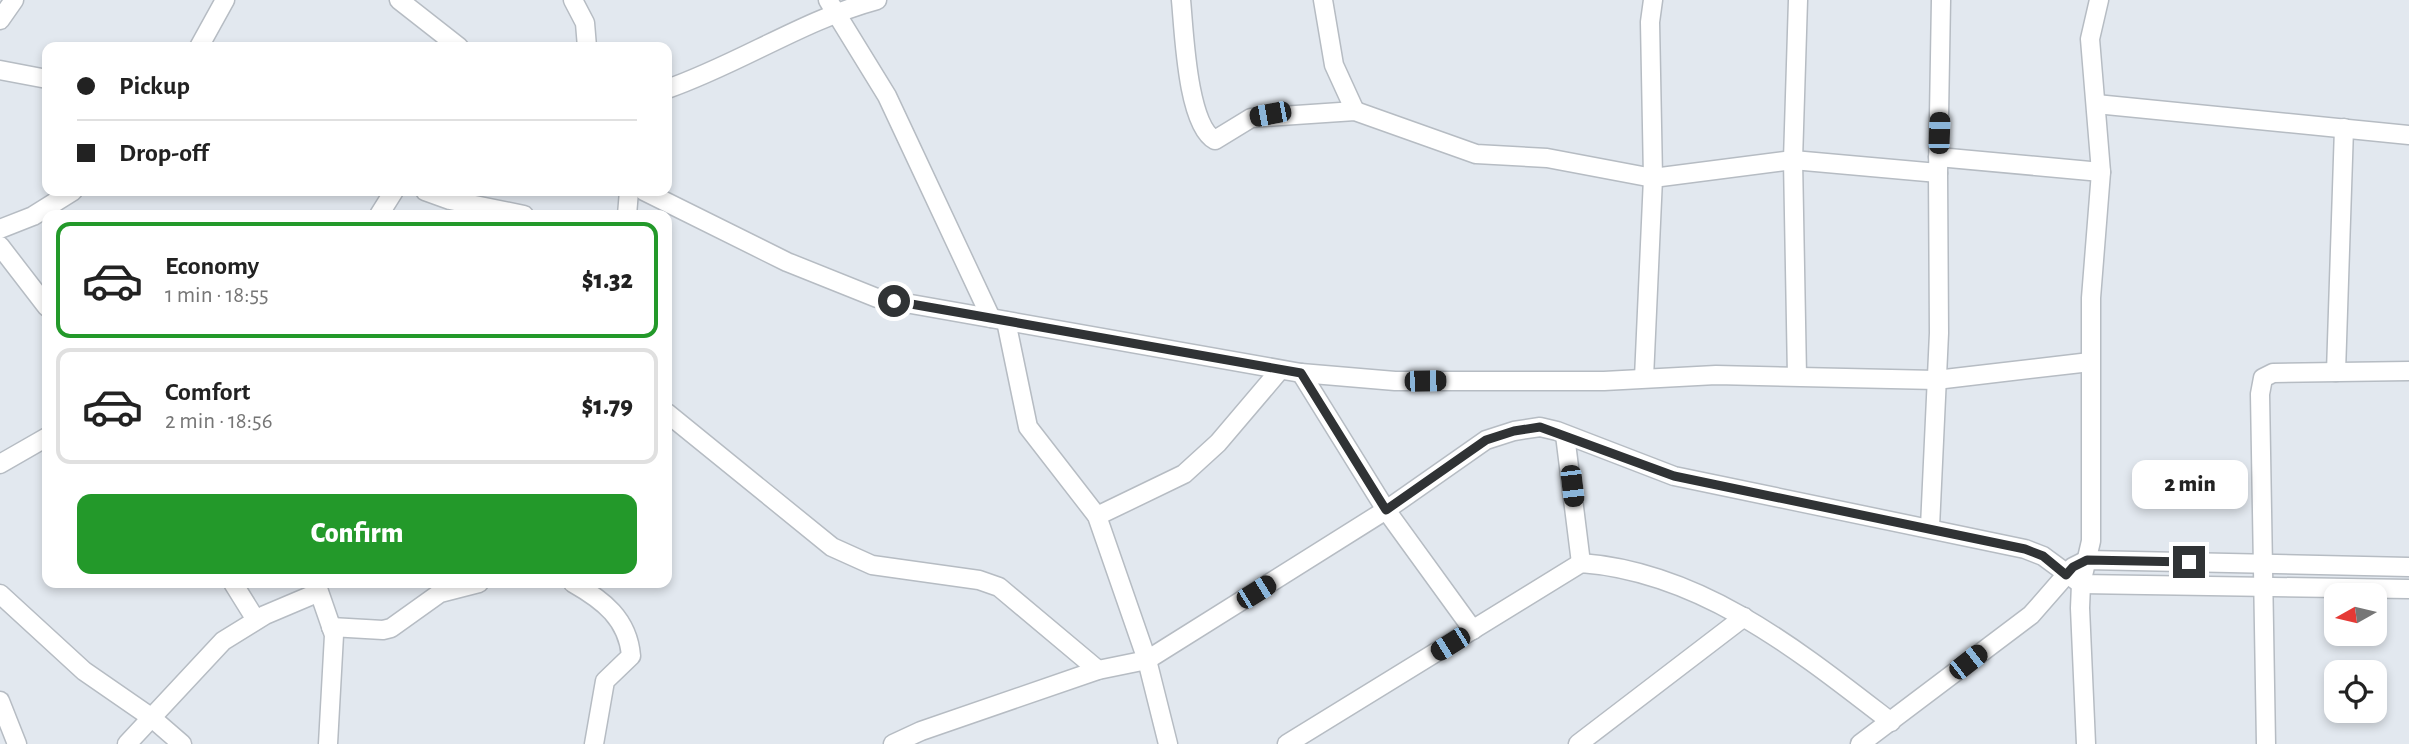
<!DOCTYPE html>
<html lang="en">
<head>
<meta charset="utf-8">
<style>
	:root { --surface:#fff; --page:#f6f6f6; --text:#222; --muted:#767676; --line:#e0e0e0; --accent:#23992a }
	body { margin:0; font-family:"Alegreya Sans",sans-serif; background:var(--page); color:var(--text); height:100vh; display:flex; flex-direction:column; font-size:26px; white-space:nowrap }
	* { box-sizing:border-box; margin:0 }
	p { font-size:23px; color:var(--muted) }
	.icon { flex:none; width:38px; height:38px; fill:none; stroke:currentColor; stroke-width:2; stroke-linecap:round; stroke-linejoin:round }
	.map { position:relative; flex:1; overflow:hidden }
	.side { position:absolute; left:42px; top:210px; width:630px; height:378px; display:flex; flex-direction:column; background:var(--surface); border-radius:14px; box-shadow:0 4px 10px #0003 }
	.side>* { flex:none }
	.hud { position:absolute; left:42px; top:42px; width:630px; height:154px; border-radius:14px; box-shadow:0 4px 10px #0003; display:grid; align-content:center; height:154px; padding:0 35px; background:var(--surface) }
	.needle { width:46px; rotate:262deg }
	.tools { position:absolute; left:2324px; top:583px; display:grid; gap:14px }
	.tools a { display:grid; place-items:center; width:63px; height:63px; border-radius:14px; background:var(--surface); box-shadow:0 4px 10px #0003; font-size:35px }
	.end { position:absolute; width:32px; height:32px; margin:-16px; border:9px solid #303335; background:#fff; box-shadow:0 0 0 4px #fff }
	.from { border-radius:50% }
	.bubble { position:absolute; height:49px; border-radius:14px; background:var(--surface); box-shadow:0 4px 10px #0003; font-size:23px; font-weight:800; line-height:49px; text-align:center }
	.car { position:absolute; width:21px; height:42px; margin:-21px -10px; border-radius:9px; box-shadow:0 0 5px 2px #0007; background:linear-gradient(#222 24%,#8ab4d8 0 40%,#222 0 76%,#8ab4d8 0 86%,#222 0) }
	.hud b { display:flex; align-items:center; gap:24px; height:66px; font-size:26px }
	.hud b+b { border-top:2px solid var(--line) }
	.hud i { width:18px; height:18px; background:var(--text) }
	ul { padding:12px 0 0; list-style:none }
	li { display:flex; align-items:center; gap:21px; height:116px; margin:0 14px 10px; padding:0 21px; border:4px solid var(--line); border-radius:14px }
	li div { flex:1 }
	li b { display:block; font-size:26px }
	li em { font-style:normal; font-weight:800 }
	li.current { border-color:var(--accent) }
	li>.icon { width:63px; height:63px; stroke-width:1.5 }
	.primary-button { display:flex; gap:14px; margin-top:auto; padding:14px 35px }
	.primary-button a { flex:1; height:80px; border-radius:14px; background:var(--accent); color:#fff; font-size:28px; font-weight:800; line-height:80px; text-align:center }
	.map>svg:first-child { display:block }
</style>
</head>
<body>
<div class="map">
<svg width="2409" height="744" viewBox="0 0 2409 744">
	<rect width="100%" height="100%" fill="#e2e8ef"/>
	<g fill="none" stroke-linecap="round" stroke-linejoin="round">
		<g stroke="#b6bcc3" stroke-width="21">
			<g id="street">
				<polyline points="399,0 459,47"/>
				<polyline points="573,0 585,23 587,47"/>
				<polyline points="828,0 887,96 991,318"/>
				<path d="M 1181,0 C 1184,30 1187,125 1215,140 L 1251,118 L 1355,111 L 1476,154 L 1547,158 L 1653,178 L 1793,160 L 1938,173"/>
				<polyline points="1323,0 1334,65 1355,111"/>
				<polyline points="0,20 14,0"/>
				<polyline points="199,47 225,0"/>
				<polyline points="0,70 47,79"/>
				<path d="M 667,89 C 739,64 803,20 877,0"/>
				<polyline points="2096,104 2409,135"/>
				<polyline points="1938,157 2101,172"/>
				<polyline points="425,191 450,200 524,215"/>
				<polyline points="644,191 787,262 877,298 1301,373 1395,381 1604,381 1716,375 1936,380 2090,362"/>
				<polyline points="379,215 394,191"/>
				<polyline points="627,215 629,191"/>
				<polyline points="0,229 33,216 73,191"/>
				<polyline points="0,246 47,307"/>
				<polyline points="1006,321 1028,427 1097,516 1147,660 1168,744"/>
				<polyline points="2336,372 2344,128"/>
				<polyline points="1301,373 1386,510 1473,630"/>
				<polyline points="1797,376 1793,160 1798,0"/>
				<polyline points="1644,378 1653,178 1650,22 1653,0"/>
				<polyline points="667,413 832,547 872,565 979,580 999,587 1098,670"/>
				<polyline points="1565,435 1581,563"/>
				<polyline points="0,464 47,437"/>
				<polyline points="1097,516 1184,474 1218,443 1280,370"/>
				<polyline points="1930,527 1939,333 1938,173 1941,0"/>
				<polyline points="233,583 256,620"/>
				<polyline points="316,583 334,635 328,744"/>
				<path d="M 573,583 C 603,600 628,619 631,656 L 605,681 L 594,744"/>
				<polyline points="0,594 84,671 152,718 182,744"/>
				<polyline points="331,627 383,630 391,628 440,593 479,583"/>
				<polyline points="0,701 17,744"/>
				<polyline points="127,744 223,641 265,615 317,593"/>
				<polyline points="893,744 921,731 1098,670 1147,660 1386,510 1486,440 1514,431 1540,427 1557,431 1674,476 2025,549 2043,556 2081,584 2409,589"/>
				<path d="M 1287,744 L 1581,563 C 1702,572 1799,651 1891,722"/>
				<polyline points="1578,744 1744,617"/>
				<polyline points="1860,744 2031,615 2073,567 2087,560 2409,567"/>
				<polyline points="2086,744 2080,608 2081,584 2091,541 2091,298 2101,172 2090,39 2099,0"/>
				<polyline points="2266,744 2260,394 2263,378 2273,373 2409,371"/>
			</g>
		</g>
		<use href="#street" stroke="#fff" stroke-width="18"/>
	</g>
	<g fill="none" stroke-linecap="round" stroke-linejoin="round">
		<polyline stroke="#303335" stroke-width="9" points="894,301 1301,373 1386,510 1486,440 1514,431 1540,427 1674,476 2025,549 2043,556 2066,575 2073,567 2087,560 2189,562"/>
	</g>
</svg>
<div class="tools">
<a><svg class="needle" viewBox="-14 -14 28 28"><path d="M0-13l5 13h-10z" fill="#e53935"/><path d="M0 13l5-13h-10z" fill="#767676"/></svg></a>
<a><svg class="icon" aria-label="locate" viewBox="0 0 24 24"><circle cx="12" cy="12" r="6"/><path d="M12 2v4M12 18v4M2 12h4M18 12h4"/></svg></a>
</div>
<i class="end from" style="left:894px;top:301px"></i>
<i class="end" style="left:2189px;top:562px"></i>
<div class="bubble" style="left:2132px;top:460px;width:116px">2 min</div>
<i class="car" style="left:1270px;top:114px;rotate:259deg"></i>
<i class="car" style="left:1939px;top:133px;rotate:2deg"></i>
<i class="car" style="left:1425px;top:381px;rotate:89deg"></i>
<i class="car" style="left:1572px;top:486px;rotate:173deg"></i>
<i class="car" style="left:1256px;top:592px;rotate:58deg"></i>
<i class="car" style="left:1450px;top:644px;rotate:238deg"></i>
<i class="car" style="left:1968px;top:662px;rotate:52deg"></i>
<div class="hud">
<b><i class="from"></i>Pickup</b>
<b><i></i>Drop-off</b>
</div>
<section class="side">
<ul>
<li class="current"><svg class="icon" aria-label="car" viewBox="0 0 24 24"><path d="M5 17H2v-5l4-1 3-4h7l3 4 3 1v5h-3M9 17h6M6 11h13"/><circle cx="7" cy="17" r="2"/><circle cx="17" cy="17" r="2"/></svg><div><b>Economy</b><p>1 min · 18:55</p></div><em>$1.32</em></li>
<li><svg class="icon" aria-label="car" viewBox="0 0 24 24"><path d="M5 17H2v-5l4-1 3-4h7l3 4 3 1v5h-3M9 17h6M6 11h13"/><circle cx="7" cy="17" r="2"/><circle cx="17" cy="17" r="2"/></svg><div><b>Comfort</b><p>2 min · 18:56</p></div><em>$1.79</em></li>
</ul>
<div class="primary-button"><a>Confirm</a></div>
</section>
</div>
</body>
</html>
